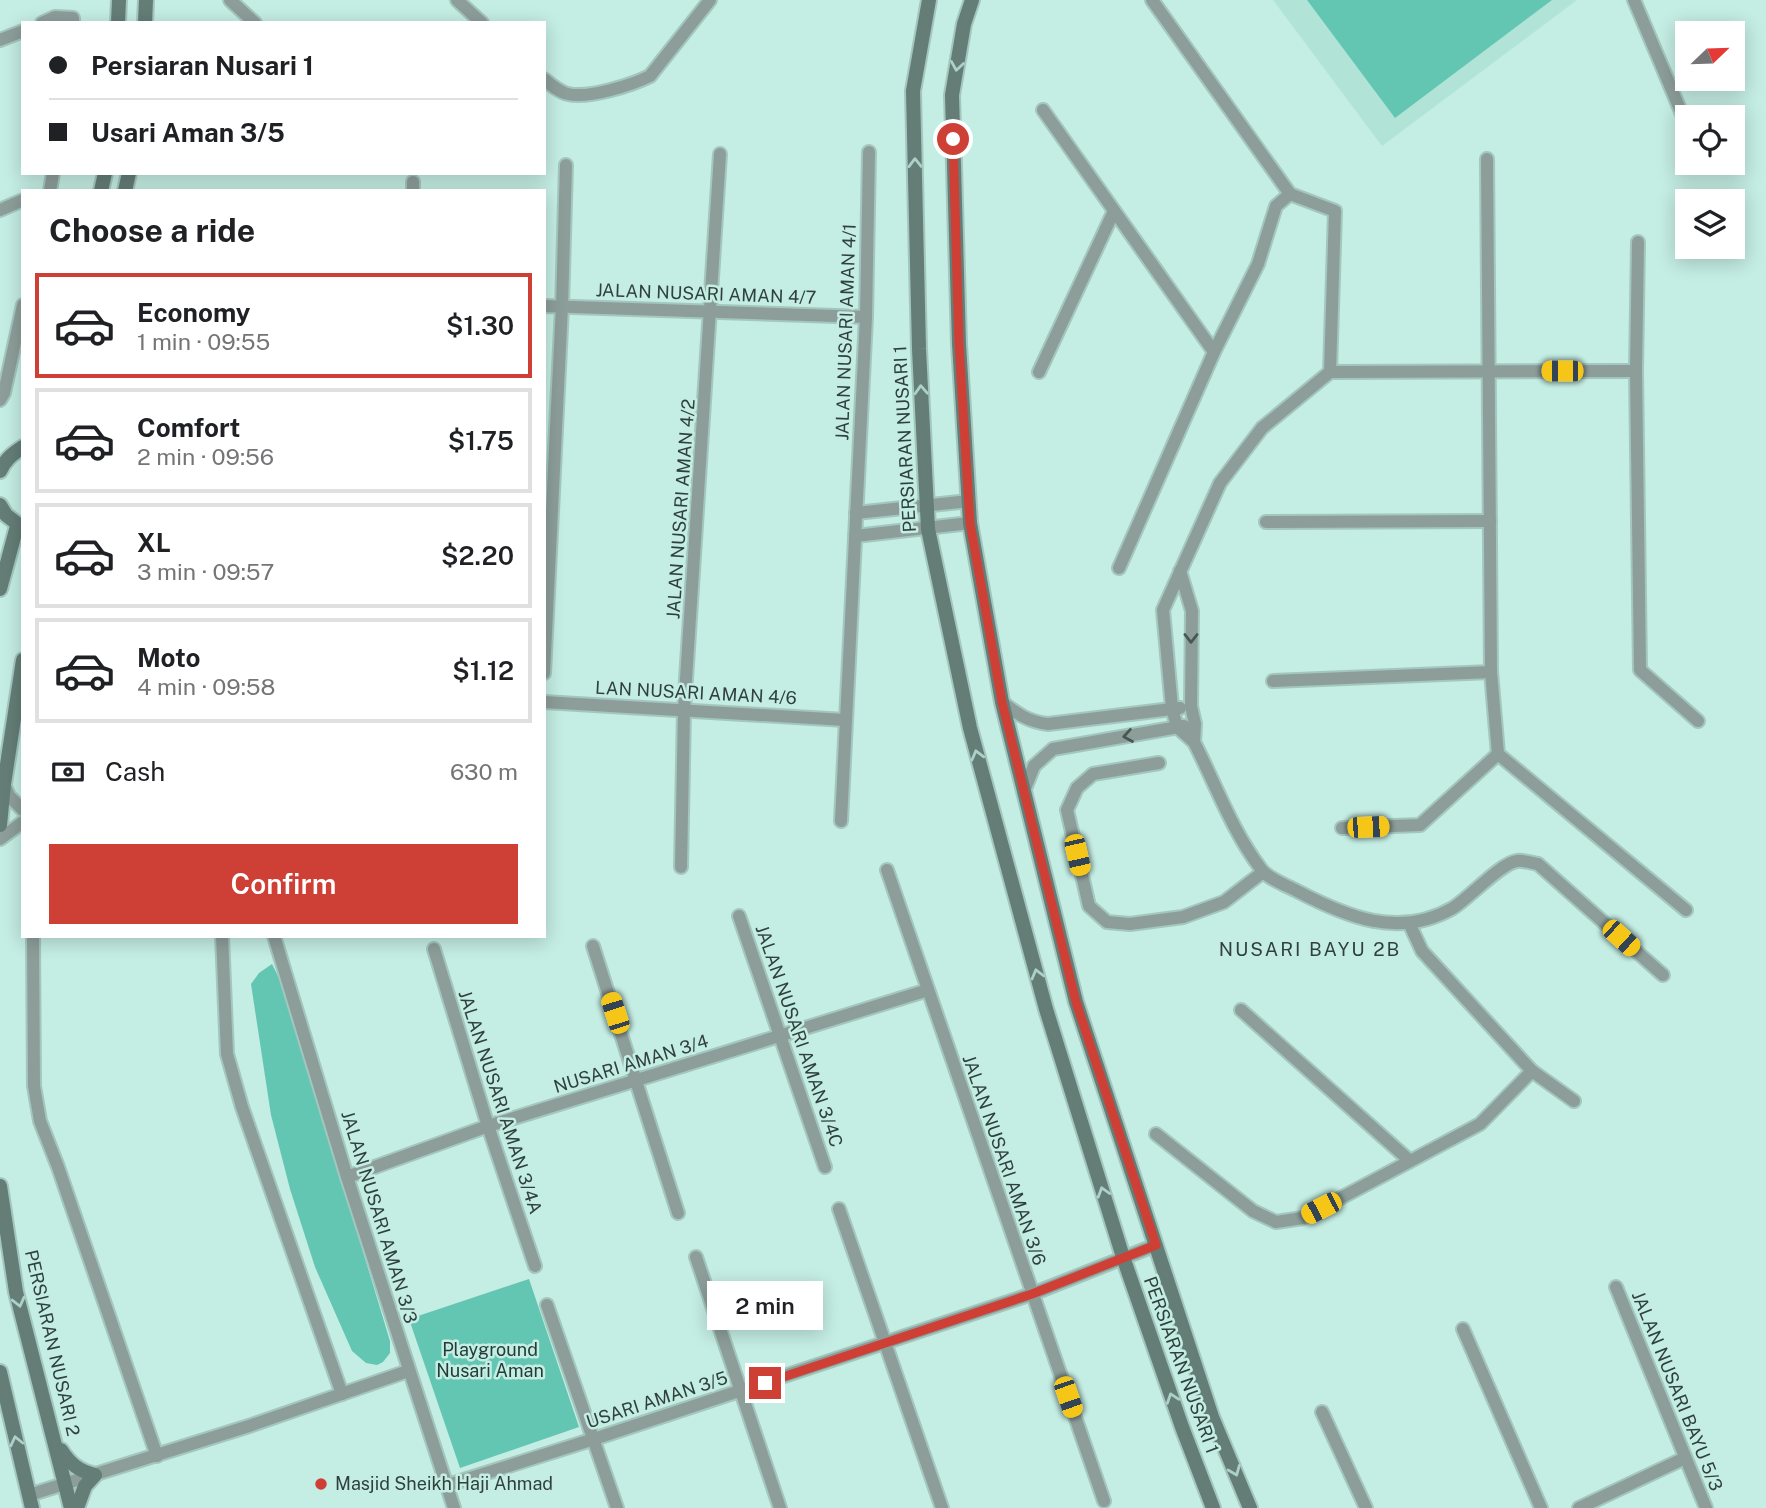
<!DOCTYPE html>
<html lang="en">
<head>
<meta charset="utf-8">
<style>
	:root { --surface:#fff; --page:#f2f2f2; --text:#202124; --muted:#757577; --line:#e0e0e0; --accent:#ce4035 }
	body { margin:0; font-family:"Public Sans",sans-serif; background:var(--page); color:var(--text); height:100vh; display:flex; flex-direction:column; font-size:26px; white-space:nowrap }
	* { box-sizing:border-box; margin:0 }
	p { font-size:23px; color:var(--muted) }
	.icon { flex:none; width:38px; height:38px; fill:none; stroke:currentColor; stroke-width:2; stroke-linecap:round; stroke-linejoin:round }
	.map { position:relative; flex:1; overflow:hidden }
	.drawer { position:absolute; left:21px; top:189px; width:525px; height:749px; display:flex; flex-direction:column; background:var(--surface); border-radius:0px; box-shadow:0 4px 18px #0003 }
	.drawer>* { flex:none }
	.guide { position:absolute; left:21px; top:21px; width:525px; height:154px; border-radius:0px; box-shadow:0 4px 18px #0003; display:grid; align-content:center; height:154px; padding:0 28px; background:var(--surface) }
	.needle { width:46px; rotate:67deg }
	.buttons { position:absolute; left:1675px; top:21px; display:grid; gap:14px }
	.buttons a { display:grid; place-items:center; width:70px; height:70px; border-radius:0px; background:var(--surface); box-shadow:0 4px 18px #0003; font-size:35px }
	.end { position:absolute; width:32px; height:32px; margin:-16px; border:9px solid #ce4035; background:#fff; box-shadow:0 0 0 4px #fff }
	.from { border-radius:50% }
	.bubble { position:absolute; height:49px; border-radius:0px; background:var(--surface); box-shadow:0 4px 18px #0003; font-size:23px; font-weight:600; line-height:49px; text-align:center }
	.car { position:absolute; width:21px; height:42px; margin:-21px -10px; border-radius:9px; box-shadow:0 0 5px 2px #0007; background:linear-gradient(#f5c518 24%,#345 0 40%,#f5c518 0 76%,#345 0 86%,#f5c518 0) }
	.guide b { display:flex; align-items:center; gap:24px; height:66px; font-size:26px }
	.guide b+b { border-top:2px solid var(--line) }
	.guide i { width:18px; height:18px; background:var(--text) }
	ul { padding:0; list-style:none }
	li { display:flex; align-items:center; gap:21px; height:105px; margin:0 14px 10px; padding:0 14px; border:4px solid var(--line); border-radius:0px }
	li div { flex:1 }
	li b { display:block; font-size:26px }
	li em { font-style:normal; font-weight:600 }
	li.on { border-color:var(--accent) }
	li>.icon { width:63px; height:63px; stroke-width:1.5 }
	h2 { padding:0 28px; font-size:32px; line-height:84px }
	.pay { display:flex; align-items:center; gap:18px; height:77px; padding:0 28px; font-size:26px }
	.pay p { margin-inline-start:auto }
	.cta { display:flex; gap:14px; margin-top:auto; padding:14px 28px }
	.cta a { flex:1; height:80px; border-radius:0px; background:var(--accent); color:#fff; font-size:28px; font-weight:600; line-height:80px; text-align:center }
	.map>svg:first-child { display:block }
</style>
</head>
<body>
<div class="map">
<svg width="1766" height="1508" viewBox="0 0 1766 1508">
	<rect width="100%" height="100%" fill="#c4ede3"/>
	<polygon fill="#b1e4d7" points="1273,0 1577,0 1382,146"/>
	<g fill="#63c6b2">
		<polygon points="1307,0 1552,0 1395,118"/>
		<polygon points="272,964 282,984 390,1341 390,1353 383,1362 377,1365 366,1363 352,1351 315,1267 290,1189 271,1115 251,984 259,973"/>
		<polygon points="529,1279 579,1427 460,1468 409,1319"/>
	</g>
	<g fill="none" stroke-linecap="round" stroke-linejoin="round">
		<g stroke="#a3c7be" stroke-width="16">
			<g id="street">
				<polyline points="230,0 255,23"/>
				<polyline points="457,0 482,23"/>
				<polyline points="1152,0 1290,194 1335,211 1330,372"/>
				<polyline points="1634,0 1687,126"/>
				<polyline points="42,23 55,17 73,18 73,23"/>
				<polyline points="0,40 23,31"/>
				<path d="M 544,79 C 551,85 559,92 568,94 C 588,99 632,85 650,76 L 710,0"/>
				<polyline points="1043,110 1214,352"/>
				<polyline points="1487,159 1491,672 1498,754 1686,910"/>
				<polyline points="1703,163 1704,167"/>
				<polyline points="50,191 53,173"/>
				<polyline points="413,191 413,182"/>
				<polyline points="0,210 23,200"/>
				<polyline points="1638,242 1636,371 1640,670 1698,721"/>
				<polyline points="544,306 866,317"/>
				<polyline points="1039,372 1114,211"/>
				<polyline points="0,400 4,393 23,305"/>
				<polyline points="856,513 969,501"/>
				<polyline points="1266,522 1490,521"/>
				<polyline points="855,536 970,523"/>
				<polyline points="1119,568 1214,352 1258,264 1276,206 1290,194"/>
				<polyline points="1180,571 1192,611 1191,706 1195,724 1194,742 1177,727 1172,708 1163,610 1220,483 1262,428 1330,372 1636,371"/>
				<polyline points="544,673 562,307 566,165"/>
				<polyline points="1273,681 1491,672"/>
				<polyline points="544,702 845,720"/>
				<path d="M 1002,702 C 1017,714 1029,722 1048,724 L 1180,708"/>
				<path d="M 1194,742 C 1216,785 1232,831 1261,869 C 1268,879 1286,885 1297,891 C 1347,917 1399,939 1453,908 C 1469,898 1501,863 1517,861 C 1523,860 1532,863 1538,864 L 1663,975"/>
				<polyline points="1159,763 1093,774 1077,788 1067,810 1089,906 1107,922 1130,924 1183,917 1224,902 1263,872"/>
				<polyline points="4,784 9,796 23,810"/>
				<polyline points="1024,791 1034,766 1053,749 1184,726"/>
				<polyline points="841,821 866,317 869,152"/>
				<polyline points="1342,828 1420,825 1498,754"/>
				<polyline points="0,839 23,822"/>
				<polyline points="681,867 684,710 720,154"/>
				<polyline points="887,870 1104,1501"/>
				<polyline points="739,916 825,1167"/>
				<polyline points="1410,925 1422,951 1532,1071 1574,1101"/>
				<polyline points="33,936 34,1086 40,1121 58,1167 157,1456"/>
				<polyline points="222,936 227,1054 242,1107 342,1394"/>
				<polyline points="274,936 347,1177 454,1508"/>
				<polyline points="593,946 678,1213"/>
				<polyline points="434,949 488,1126 535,1266"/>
				<polyline points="1241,1010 1410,1161"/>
				<polyline points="1156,1134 1253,1211 1276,1222 1303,1218 1480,1124 1532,1071"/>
				<polyline points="347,1177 488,1126 928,990"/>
				<polyline points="839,1209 942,1508"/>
				<polyline points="696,1257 780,1508"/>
				<polyline points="1616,1287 1706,1508"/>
				<polyline points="547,1305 617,1508"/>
				<polyline points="1463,1329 1541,1508"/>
				<polyline points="1322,1412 1366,1508"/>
				<polyline points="445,1486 594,1439 1032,1294 1156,1245"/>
				<polyline points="29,1495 249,1426 408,1371"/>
				<polyline points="1579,1508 1685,1458"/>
			</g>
		</g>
		<g stroke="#a3c7be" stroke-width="18">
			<g id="secondary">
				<polyline points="929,0 913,91 919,349 928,529 970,728 1046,1009 1123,1257 1182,1427 1213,1508"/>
				<polyline points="972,0 964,24 952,95 959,344 970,523 1002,702 1076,1002 1212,1417 1250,1508"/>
				<polyline points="118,23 119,0"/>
				<polyline points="145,23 146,0"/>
				<polyline points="101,191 105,173"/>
				<polyline points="125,191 129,173"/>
				<path d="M 0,471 C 5,460 12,454 23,447"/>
				<polyline points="0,505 6,515 23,528"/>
				<polyline points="0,589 17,526"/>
				<polyline points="0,825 4,784 23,660"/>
				<polyline points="0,1186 16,1292 71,1508"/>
				<polyline points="0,1372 32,1508"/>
				<path d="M 61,1450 C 70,1464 79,1471 95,1475 L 85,1486 L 77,1508"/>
			</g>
		</g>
		<use href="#street" stroke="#8d9e9a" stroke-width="12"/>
		<use href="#secondary" stroke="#647d77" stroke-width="14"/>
	</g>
	<defs><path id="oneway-chevron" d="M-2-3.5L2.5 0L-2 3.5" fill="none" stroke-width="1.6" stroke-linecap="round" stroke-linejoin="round" transform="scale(1.75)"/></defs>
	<g stroke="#acd1c8">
		<use href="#oneway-chevron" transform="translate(957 66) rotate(99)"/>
		<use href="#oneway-chevron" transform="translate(915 163) rotate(-91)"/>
		<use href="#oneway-chevron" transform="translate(921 390) rotate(-93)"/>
		<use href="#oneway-chevron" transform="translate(977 755) rotate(-105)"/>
		<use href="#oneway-chevron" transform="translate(1037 974) rotate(-105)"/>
		<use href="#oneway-chevron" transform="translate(1103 1192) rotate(-107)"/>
		<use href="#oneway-chevron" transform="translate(19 1302) rotate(76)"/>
		<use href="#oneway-chevron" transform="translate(1172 1398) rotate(-109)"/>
		<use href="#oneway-chevron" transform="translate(16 1441) rotate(-103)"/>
		<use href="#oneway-chevron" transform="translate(1235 1471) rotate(68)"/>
	</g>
	<g stroke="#475854">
		<use href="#oneway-chevron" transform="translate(1191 638) rotate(90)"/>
		<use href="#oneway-chevron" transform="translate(1128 736) rotate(170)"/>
	</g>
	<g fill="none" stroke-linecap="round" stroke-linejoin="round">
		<polyline stroke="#ce4035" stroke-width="9" points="765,1383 1032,1294 1156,1245 1076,1002 1002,702 970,523 959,344 953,139"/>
	</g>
	<circle fill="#ce4035" stroke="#c4ede3" stroke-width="2.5" cx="321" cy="1484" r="7"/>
	<g text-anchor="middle" stroke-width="5" stroke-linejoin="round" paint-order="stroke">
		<g font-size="18" fill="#30413d" stroke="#c4ede3">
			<text transform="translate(706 294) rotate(2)" y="6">JALAN NUSARI AMAN 4/7</text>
			<text transform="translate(846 332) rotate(-88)" y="6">JALAN NUSARI AMAN 4/1</text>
			<text transform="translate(905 439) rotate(-93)" y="6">PERSIARAN NUSARI 1</text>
			<text transform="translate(681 509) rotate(-86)" y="6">JALAN NUSARI AMAN 4/2</text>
			<text transform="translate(696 693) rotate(3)" y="6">LAN NUSARI AMAN 4/6</text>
			<text transform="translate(799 1036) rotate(71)" y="6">JALAN NUSARI AMAN 3/4C</text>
			<text transform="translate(631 1064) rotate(-17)" y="6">NUSARI AMAN 3/4</text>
			<text transform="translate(500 1102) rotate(72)" y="6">JALAN NUSARI AMAN 3/4A</text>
			<text transform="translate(1004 1160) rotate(71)" y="6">JALAN NUSARI AMAN 3/6</text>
			<text transform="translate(379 1217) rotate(73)" y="6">JALAN NUSARI AMAN 3/3</text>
			<text transform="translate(52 1343) rotate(77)" y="6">PERSIARAN NUSARI 2</text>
			<text transform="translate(1181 1365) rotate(70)" y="6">PERSIARAN NUSARI 1</text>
			<text transform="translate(1677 1391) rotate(68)" y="6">JALAN NUSARI BAYU 5/3</text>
			<text transform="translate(657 1400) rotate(-18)" y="6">USARI AMAN 3/5</text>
		</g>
		<g font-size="18" fill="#243c37" stroke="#c4ede3">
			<text x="490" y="1356">Playground<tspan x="490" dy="21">Nusari Aman</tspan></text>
		</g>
		<g font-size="18" fill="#30413d" stroke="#c4ede3" text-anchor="start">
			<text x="335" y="1490">Masjid Sheikh Haji Ahmad</text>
		</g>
		<g font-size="19" letter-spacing="2" fill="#30413d" stroke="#c4ede3">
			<text x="1310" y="956">NUSARI BAYU 2B</text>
		</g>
	</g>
</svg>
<div class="buttons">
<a><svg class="needle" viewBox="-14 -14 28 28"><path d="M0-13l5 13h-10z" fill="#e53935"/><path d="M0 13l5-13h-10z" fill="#757577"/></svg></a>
<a><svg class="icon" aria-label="locate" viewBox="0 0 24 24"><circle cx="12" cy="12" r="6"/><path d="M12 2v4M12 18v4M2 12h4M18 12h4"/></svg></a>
<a><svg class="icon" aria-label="layers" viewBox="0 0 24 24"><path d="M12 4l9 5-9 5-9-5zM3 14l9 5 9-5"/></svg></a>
</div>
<i class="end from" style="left:953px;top:139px"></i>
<i class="end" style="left:765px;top:1383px"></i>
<div class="bubble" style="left:707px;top:1281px;width:116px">2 min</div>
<i class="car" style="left:1562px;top:371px;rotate:270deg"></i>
<i class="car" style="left:1368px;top:827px;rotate:88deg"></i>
<i class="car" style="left:1077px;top:855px;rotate:167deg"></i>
<i class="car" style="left:1621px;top:938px;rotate:132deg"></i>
<i class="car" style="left:615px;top:1013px;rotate:342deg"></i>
<i class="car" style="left:1321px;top:1208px;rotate:243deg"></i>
<i class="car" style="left:1068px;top:1397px;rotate:161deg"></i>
<div class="guide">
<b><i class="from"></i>Persiaran Nusari 1</b>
<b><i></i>Usari Aman 3/5</b>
</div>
<section class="drawer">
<h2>Choose a ride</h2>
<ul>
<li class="on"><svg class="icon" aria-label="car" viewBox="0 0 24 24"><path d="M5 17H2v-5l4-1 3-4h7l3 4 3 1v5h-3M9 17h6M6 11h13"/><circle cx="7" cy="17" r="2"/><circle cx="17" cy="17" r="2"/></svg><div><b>Economy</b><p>1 min · 09:55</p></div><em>$1.30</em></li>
<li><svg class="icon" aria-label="car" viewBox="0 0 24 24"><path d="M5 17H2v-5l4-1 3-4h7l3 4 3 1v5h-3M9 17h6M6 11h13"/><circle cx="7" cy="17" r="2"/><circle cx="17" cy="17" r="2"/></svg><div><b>Comfort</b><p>2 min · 09:56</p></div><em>$1.75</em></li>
<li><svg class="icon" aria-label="car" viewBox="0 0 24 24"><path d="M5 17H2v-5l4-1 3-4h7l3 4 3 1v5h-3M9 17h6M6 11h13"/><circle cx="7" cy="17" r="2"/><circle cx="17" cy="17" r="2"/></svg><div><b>XL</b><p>3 min · 09:57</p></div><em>$2.20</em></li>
<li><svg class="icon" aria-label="car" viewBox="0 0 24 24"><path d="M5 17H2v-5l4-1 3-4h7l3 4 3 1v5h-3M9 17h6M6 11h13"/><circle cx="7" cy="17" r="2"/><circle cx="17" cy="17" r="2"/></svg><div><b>Moto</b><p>4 min · 09:58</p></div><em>$1.12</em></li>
</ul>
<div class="pay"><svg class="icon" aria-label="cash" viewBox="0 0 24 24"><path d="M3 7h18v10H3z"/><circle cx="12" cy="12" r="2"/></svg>Cash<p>630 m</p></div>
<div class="cta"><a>Confirm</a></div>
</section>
</div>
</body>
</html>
